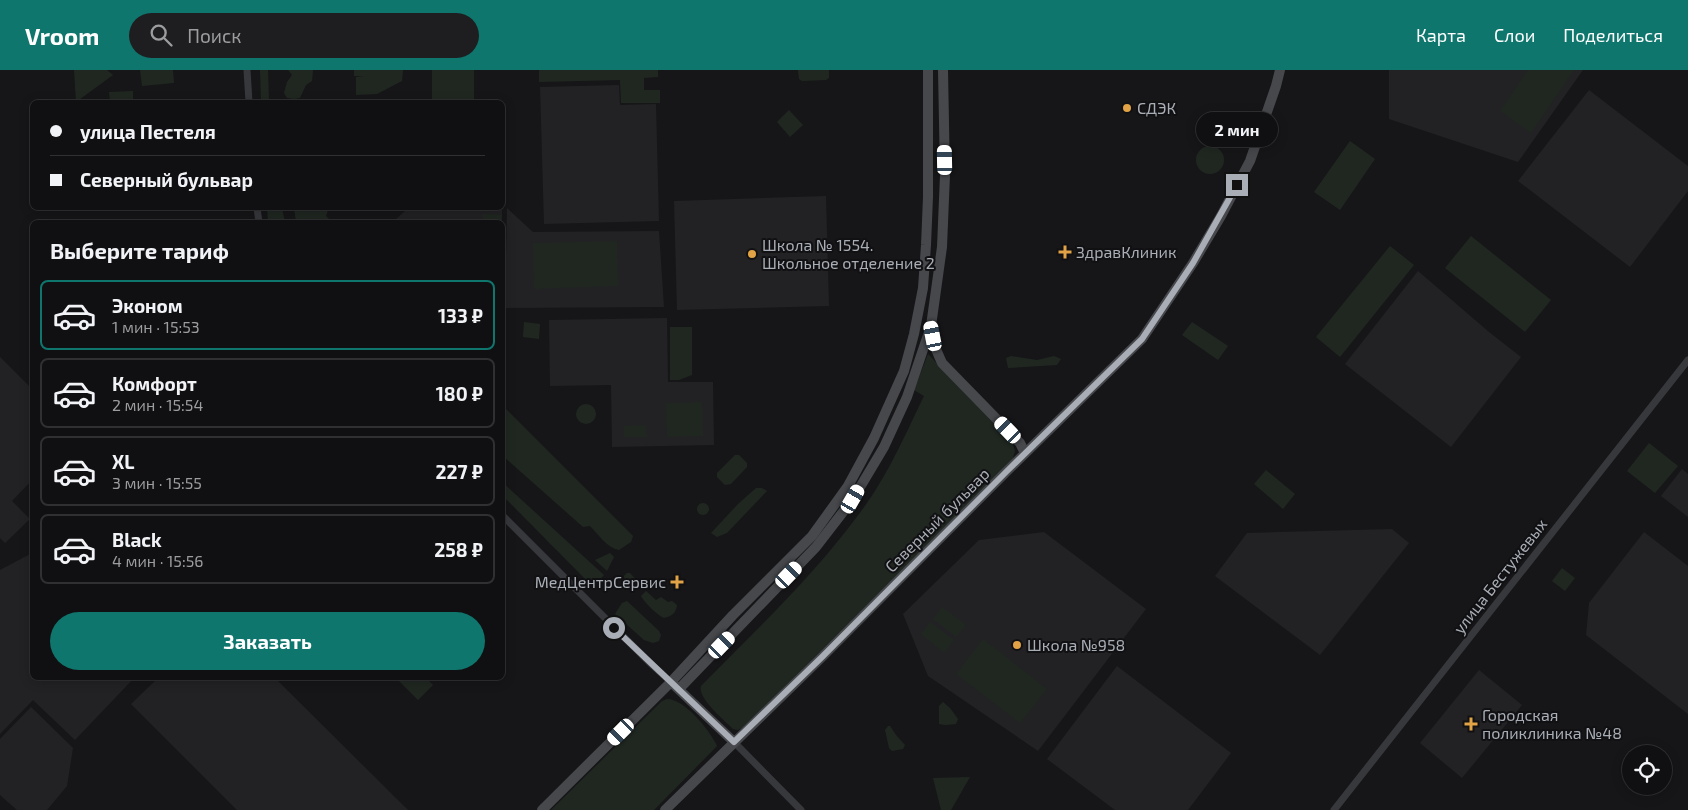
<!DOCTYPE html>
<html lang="ru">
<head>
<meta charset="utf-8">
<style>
	:root { --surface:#101012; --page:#1e1e20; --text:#f1f3f6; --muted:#9c9d9f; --line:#303032; --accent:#0f766e }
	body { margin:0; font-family:"Exo 2",sans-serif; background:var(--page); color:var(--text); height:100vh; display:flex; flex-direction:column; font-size:19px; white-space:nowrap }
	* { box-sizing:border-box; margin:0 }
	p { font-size:16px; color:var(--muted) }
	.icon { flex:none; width:28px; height:28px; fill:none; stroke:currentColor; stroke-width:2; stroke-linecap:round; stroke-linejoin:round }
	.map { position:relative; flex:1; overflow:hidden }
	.details { position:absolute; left:30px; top:150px; width:475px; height:460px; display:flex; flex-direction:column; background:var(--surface); border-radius:8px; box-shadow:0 2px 12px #0003,0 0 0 1px var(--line) }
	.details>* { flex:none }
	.banner { position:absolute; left:30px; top:30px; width:475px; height:110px; border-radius:8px; box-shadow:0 2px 12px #0003,0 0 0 1px var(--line); display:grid; align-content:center; height:110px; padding:0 20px; background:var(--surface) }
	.tools { position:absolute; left:1622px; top:675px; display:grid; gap:10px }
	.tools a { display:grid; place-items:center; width:50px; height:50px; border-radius:50%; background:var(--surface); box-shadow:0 2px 12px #0003,0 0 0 1px var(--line); font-size:25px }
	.end { position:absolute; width:22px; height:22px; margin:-11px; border:6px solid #a9aeb6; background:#111; box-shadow:0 0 0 2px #111 }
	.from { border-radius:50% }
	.bubble { position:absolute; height:35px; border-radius:18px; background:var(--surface); box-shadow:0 2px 12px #0003,0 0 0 1px var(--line); font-size:16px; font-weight:700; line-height:35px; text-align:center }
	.car { position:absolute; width:15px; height:30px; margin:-15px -8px; border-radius:6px; box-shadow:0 0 4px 1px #0007; background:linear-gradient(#fff 24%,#345 0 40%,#fff 0 76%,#345 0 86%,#fff 0) }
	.banner b { display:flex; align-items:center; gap:18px; height:48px; font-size:19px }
	.banner b+b { border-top:1px solid var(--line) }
	.banner i { width:12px; height:12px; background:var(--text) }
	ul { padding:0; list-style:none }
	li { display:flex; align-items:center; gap:15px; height:70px; margin:0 10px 8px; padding:0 10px; border:2px solid var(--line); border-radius:8px }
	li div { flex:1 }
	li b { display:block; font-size:19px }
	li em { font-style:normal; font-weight:700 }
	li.active { border-color:var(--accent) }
	li>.icon { width:45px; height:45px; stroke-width:1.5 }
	h2 { padding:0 20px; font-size:22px; line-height:60px }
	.primary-button { display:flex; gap:10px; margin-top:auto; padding:10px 20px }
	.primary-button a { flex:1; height:58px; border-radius:30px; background:var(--accent); color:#fff; font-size:20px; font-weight:700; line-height:58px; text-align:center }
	header { display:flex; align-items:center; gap:30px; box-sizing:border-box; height:70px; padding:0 25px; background:var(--accent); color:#fff }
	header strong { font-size:24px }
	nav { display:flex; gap:28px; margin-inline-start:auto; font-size:18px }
	.search { width:350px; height:45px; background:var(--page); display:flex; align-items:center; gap:12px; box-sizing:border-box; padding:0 18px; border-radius:28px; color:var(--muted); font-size:19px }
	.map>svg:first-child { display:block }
</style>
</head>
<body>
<header>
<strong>Vroom</strong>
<div class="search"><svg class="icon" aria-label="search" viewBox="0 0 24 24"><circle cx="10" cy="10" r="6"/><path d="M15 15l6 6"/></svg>Поиск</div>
<nav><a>Карта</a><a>Слои</a><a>Поделиться</a></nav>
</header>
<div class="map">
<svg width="1688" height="740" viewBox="0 0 1688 740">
	<rect width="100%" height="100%" fill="#161618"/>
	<g fill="#222225">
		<polygon points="1389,0 1583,0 1518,92 1389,49"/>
		<polygon points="619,15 620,35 656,34 659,151 544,154 540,17"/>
		<polygon points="1589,20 1688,96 1688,121 1630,197 1518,111"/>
		<polygon points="826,126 829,236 677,240 674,131"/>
		<polygon points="428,138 502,138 502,152 393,152 407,139"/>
		<polygon points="507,138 533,162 659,161 664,237 503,238 502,191 506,184"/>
		<polygon points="1418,201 1489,262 1521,287 1451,377 1345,294"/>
		<polygon points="667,248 668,312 713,312 714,375 612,377 611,315 550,316 549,250"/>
		<polygon points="0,287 32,319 32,410 12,431 30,449 5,473 0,468"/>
		<polygon points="1682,399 1688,404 1688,447 1661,426"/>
		<polygon points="1392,459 1409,473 1320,585 1215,506 1247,463"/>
		<polygon points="1044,462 1146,539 1038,681 928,606 903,544 979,470"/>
		<polygon points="1644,462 1688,496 1688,644 1586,565 1589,533"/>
		<polygon points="32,483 32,608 134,608 75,670 33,630 0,664 0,500"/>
		<polygon points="1117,596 1231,683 1188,740 1115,740 1047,689"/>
		<polygon points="1479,600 1522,635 1462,708 1420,673"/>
		<polygon points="158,608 275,608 408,740 237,740 131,634"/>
		<polygon points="31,637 73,678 67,716 47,740 17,740 0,725 0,669"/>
	</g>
	<g fill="#202721">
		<polygon points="74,0 107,0 113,5 76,32"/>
		<polygon points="140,0 173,0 174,13 142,16"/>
		<polygon points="260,0 268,0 269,32 261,32"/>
		<polygon points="288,0 313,0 312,11 306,15 300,28 294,29 287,28 284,23 287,12 292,5"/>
		<polygon points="354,0 403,0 402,11 377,24 356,25 356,7 364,6 354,6"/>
		<rect x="432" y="0" width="42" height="32"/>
		<polygon points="539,0 658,0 658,7 644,8 644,20 660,20 660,33 621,33 620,10 539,12"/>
		<polygon points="798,0 829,0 829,8 826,10 802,11 799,9"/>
		<polygon points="1528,0 1574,0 1531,63 1500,41"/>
		<polygon points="133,21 133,32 110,32 109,22"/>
		<polygon points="789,40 803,55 790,67 777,52"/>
		<polygon points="1350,71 1375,89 1340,140 1314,122"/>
		<circle cx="1210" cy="90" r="14"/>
		<polygon points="267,138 282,138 285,152 268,152"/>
		<polygon points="294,138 325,138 328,140 326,146 332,152 336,149 340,152 296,152"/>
		<polygon points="483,144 501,145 501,152 483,152"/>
		<polygon points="1471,166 1551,230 1525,262 1445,198"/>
		<polygon points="617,171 618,216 534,219 533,173"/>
		<polygon points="1390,176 1414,195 1340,287 1316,267"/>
		<polygon points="524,252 540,254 539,269 523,267"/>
		<polygon points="1192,252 1228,276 1218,290 1182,265"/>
		<polygon points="670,257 692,257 692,305 679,310 670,310"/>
		<path d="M 928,284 L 1012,371 L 1015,381 L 1012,391 L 744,657 L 738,660 L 733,659 C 724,650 697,628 701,616 C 759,557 819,501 867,433 C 890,400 906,363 924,326 L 914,320 Z"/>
		<polygon points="1011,286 1037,290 1054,286 1061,289 1057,295 1008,298 1006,288"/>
		<polygon points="702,332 703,366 667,367 666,333"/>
		<circle cx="586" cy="344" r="10"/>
		<path d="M 503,336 L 633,466 L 631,472 L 619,480 C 607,478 598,464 590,456 L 583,457 L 503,386 Z"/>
		<polygon points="646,355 647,367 624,367 624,356"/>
		<polygon points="1649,373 1678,396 1655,423 1627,401"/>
		<polygon points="735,385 739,385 747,393 747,397 731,414 725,415 717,407 717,403"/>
		<polygon points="1266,400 1295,424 1283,439 1254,414"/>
		<polygon points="502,412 604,505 593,517 503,426"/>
		<polygon points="756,418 762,418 767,421 727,463 717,467 711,463 738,434"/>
		<circle cx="703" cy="439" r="6"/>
		<polygon points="610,483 614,487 607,501 595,490"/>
		<polygon points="1562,498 1575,508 1565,521 1552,511"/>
		<polygon points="627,503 630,503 639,513 638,517 633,519 625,512 624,506"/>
		<path d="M 646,521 L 656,530 L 661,527 L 668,532 L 672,531 L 677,535 C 676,544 671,546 664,548 C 657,545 645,533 641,526 Z"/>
		<polygon points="627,531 659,561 661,565 659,571 653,573 644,570 615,544 622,533"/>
		<polygon points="942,537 966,555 956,567 933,549"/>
		<polygon points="930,552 954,570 944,583 921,564"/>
		<polygon points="983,569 1047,619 1020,653 956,604"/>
		<polygon points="396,608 426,608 433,615 418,630"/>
		<path d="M 667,629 C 685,629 710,661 717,676 L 654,740 L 551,740 L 662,631 Z"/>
		<polygon points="943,632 950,638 958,649 956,654 945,655 939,654 939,636"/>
		<polygon points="888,656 890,656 896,665 905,675 903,679 892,681 889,678 885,660"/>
		<polygon points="970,707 951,740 941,740 933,708"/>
	</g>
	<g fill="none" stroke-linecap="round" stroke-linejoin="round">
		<g stroke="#37383c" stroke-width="7">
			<polyline points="247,0 249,32"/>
			<polyline points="257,138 259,152"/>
			<polyline points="502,445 652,595 671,612"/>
			<polyline points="734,672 801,740"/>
			<polyline points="1334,740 1688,290"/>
		</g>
		<g stroke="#46484c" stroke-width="10">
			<polyline points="932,259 935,277 942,293 1020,373 1025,383"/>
			<polyline points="673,614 734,672"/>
			<polyline points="679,619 816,477 853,429 884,377 907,327 931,256 942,177 945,105 943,0"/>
			<polyline points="542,740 671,612 733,545 812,466 848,416 874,368 904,301 914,264 923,218 926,175 928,127 928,0"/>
			<polyline points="665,740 822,587 1007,401 1142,269 1193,193 1221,146 1250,91 1276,16 1280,0"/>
		</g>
	</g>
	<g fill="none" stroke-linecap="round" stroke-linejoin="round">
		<polyline stroke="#a9aeb6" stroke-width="6" points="614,558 734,672 822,587 1007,401 1142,269 1193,193 1237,115"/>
	</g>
	<g fill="#e1a345" stroke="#111113" stroke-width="2">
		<circle cx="1127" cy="38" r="5"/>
		<path d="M1062.5 174.5h5v5h5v5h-5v5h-5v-5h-5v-5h5z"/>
		<circle cx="752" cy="184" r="5"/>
		<path d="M674.5 504.5h5v5h5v5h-5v5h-5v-5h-5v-5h5z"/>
		<circle cx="1017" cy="575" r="5"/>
		<path d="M1468.5 646.5h5v5h5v5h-5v5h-5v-5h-5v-5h5z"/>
	</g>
	<g text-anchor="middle" stroke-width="4" stroke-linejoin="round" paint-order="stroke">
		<g font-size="16" fill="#a9aeb6" stroke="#111113" text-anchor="start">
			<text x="1137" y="44">СДЭК</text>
			<text x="762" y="181">Школа № 1554.<tspan x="762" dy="18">Школьное отделение 2</tspan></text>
			<text x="1076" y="188">ЗдравКлиник</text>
			<text x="666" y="518" text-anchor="end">МедЦентрСервис</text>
			<text x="1027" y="581">Школа №958</text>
			<text x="1482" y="651">Городская<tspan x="1482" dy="18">поликлиника №48</tspan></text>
		</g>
		<g font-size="16" fill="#a9aeb6" stroke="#111113">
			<text transform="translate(937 450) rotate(-45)" y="6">Северный бульвар</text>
			<text transform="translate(1500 506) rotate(-52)" y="6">улица Бестужевых</text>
		</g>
	</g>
</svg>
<div class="tools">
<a><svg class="icon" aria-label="locate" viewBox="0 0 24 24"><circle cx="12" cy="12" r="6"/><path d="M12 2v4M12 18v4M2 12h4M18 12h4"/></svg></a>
</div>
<i class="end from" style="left:614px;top:558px"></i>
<i class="end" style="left:1237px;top:115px"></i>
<div class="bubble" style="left:1196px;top:42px;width:82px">2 мин</div>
<i class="car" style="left:945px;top:90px;rotate:359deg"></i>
<i class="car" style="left:933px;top:266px;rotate:349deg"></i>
<i class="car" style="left:1008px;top:360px;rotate:316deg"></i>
<i class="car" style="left:853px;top:429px;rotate:30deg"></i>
<i class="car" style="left:789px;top:505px;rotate:44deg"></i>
<i class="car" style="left:722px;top:575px;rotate:44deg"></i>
<i class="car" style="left:621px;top:662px;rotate:225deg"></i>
<div class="banner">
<b><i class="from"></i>улица Пестеля</b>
<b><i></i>Северный бульвар</b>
</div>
<section class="details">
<h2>Выберите тариф</h2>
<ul>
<li class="active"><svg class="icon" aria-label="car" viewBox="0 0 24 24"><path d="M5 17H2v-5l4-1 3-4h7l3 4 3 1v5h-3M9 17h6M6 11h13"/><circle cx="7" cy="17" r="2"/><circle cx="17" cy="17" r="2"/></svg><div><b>Эконом</b><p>1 мин · 15:53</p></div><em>133 ₽</em></li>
<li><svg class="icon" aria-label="car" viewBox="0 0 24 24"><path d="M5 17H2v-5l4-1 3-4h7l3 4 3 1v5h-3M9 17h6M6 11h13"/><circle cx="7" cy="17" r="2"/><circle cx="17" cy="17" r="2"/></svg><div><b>Комфорт</b><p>2 мин · 15:54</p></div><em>180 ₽</em></li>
<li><svg class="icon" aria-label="car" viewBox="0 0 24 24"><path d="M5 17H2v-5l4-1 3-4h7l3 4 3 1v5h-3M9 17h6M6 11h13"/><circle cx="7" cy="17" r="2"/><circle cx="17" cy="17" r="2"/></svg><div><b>XL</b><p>3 мин · 15:55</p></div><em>227 ₽</em></li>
<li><svg class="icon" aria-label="car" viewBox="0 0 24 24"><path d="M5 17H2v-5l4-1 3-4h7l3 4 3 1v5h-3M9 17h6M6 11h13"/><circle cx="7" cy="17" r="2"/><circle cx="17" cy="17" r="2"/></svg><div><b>Black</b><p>4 мин · 15:56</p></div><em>258 ₽</em></li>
</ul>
<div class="primary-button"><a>Заказать</a></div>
</section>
</div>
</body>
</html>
